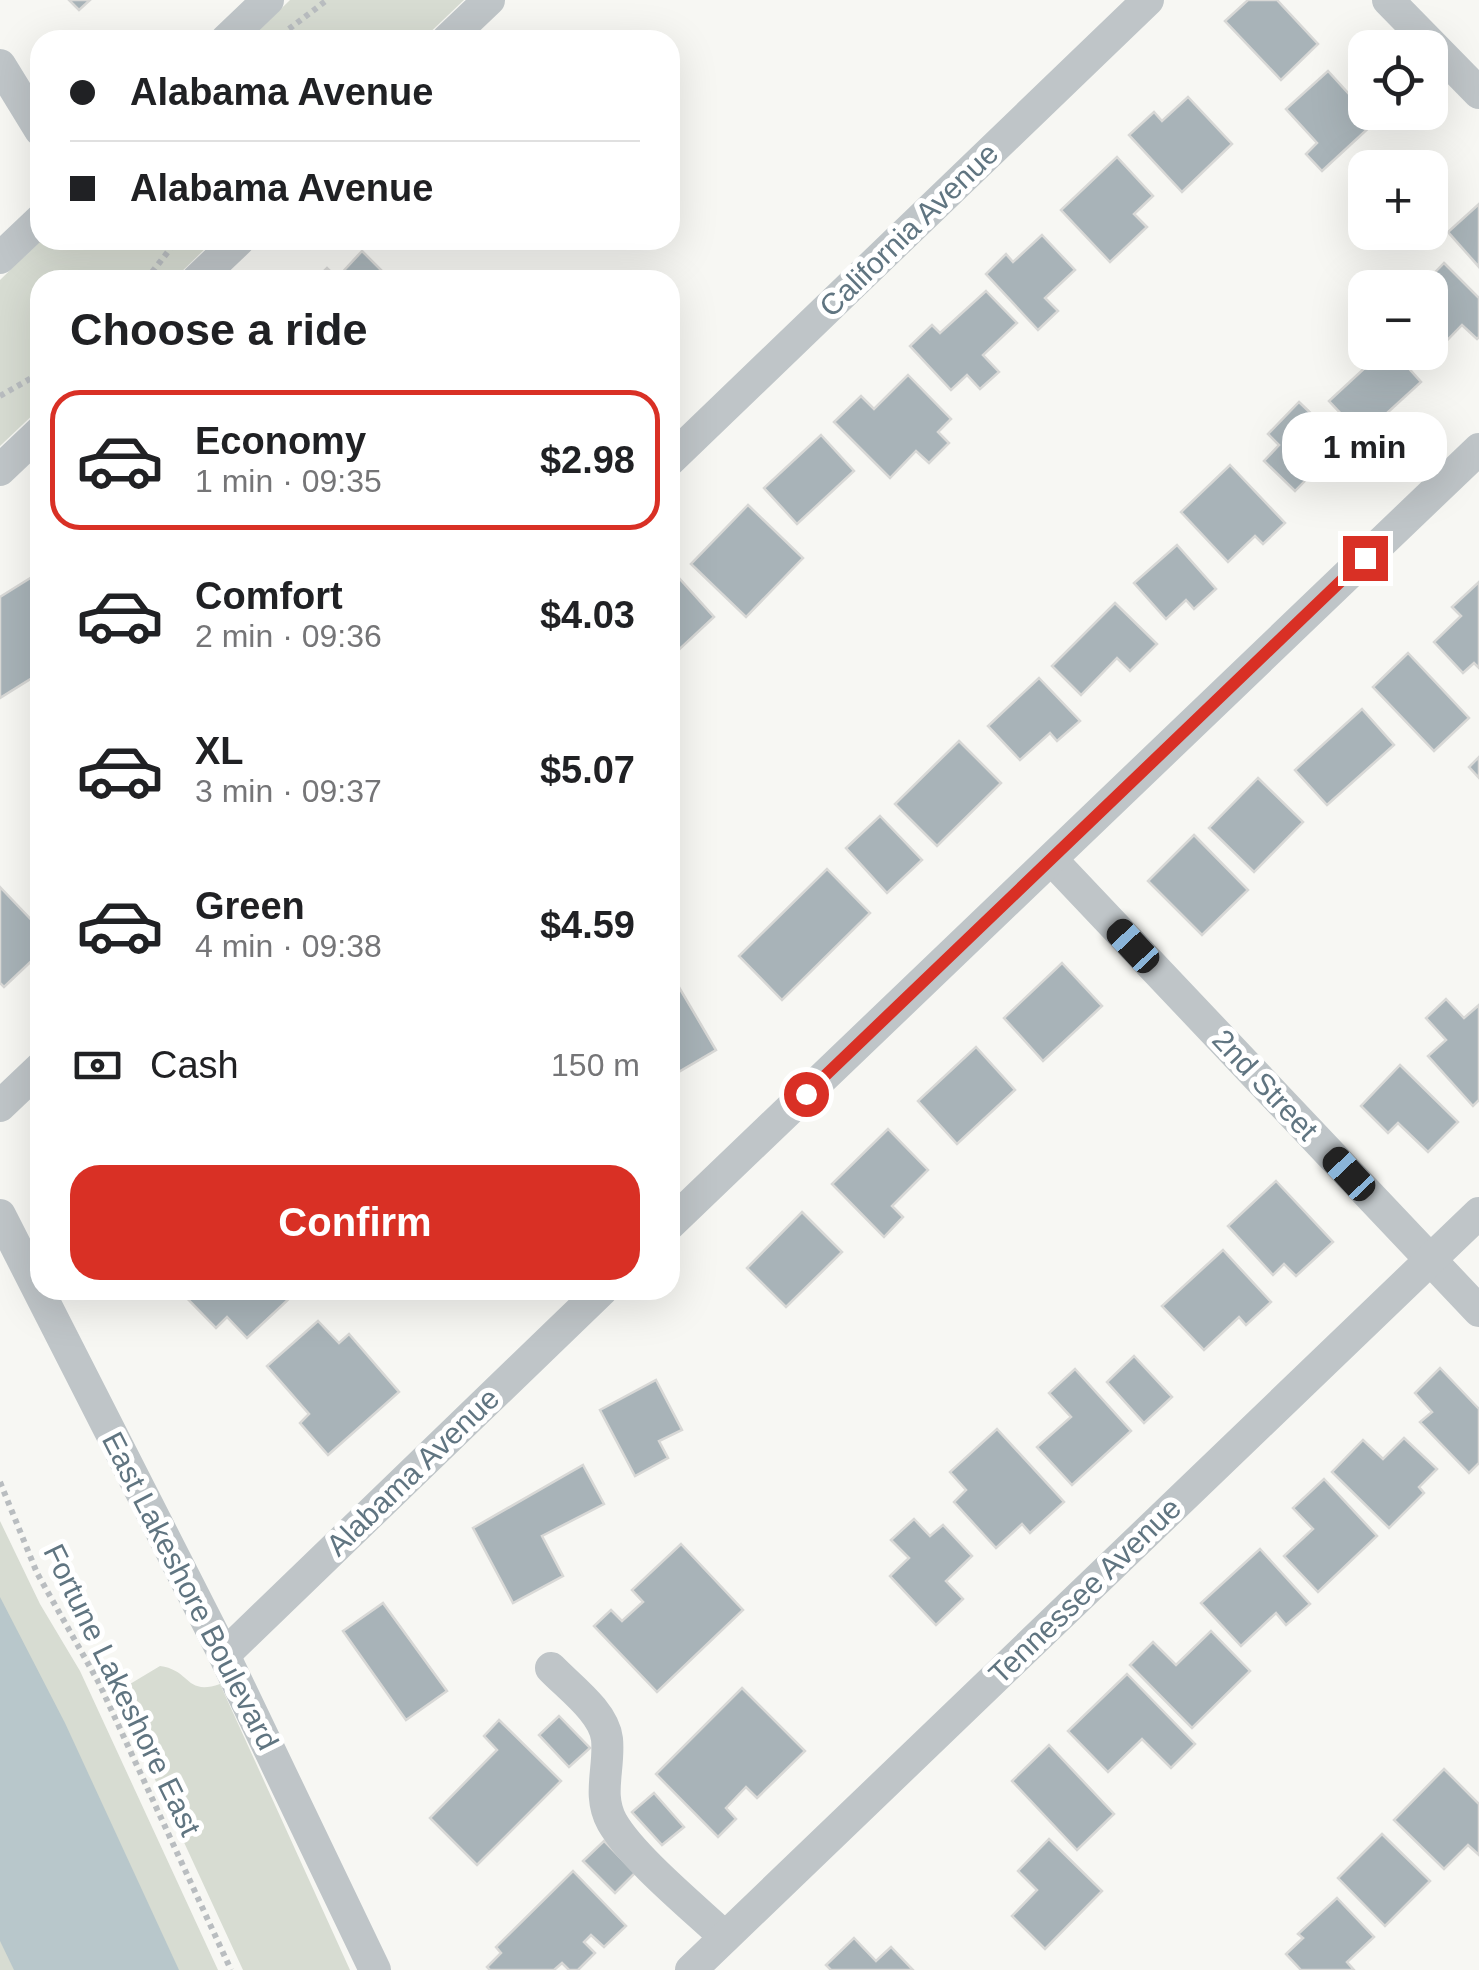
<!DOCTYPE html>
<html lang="en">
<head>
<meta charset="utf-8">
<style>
	:root { --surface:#fff; --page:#f6f6f6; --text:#202124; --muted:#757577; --line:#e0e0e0; --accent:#d93025 }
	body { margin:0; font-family:Arial,sans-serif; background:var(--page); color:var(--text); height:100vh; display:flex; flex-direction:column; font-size:38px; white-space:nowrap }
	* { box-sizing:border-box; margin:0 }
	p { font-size:32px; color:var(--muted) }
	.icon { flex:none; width:55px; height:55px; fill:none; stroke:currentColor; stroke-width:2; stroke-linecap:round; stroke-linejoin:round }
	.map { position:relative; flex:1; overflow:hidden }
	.details { position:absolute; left:30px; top:270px; width:650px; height:1030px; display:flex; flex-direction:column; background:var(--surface); border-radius:30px; box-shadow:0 10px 40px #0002 }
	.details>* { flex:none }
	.banner { position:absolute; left:30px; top:30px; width:650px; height:220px; border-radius:30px; box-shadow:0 10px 40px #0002; display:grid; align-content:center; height:220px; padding:0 40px; background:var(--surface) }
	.fabs { position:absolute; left:1348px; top:30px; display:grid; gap:20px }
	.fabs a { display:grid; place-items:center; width:100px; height:100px; border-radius:20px; background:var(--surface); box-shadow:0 10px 40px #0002; font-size:50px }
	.end { position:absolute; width:45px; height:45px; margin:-22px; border:12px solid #d93025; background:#fff; box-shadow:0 0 0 5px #fff }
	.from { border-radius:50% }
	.bubble { position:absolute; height:70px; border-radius:30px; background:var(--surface); box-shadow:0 10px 40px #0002; font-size:32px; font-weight:800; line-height:70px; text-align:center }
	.car { position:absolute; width:30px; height:60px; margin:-30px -15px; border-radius:12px; box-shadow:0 0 8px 2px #0007; background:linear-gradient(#222 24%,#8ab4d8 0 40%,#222 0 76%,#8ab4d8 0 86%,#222 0) }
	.banner b { display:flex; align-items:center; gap:35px; height:95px; font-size:38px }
	.banner b+b { border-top:2px solid var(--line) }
	.banner i { width:25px; height:25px; background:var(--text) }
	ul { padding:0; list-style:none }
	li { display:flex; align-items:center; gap:30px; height:140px; margin:0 20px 15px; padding:0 20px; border:5px solid transparent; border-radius:30px }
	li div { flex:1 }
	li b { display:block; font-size:38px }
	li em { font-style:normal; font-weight:800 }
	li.selected { border-color:var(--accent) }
	li>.icon { width:90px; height:90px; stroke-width:1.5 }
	h2 { padding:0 40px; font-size:45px; line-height:120px }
	.pay { display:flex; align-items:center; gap:25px; height:110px; padding:0 40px; font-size:38px }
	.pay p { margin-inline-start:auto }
	.primary-button { display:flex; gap:20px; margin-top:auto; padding:20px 40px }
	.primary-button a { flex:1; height:115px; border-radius:30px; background:var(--accent); color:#fff; font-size:40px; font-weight:800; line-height:115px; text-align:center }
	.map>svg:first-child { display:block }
</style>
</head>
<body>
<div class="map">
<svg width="1479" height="1970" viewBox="0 0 1479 1970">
	<rect width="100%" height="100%" fill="#f7f7f3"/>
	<g fill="#d7dcd2">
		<polygon points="290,0 464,0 422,40 249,40"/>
		<polygon points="41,240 214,240 173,280 40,280 40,408 0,446 0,280"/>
		<polygon points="0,1521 40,1604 80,1671 218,1970 0,1970"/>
		<path d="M 160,1666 C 191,1670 185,1696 220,1684 L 350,1970 L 243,1970 L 115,1693 Z"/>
	</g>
	<polygon fill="#b8c7cb" points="0,1597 65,1723 179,1970 14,1970 0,1941"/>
	<g fill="#a8b3b8" stroke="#d8d8d6" stroke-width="2.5">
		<polygon points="69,0 90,0 79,10"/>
		<polygon points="1248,0 1277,0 1318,44 1281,80 1225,21"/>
		<polygon points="1328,71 1349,94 1361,84 1365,88 1365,112 1386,112 1322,171 1306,154 1317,143 1286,109"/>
		<polygon points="1188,97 1232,144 1182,192 1129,135 1154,112 1162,121"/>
		<polygon points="1117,157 1153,196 1134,214 1147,227 1110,262 1061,210"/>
		<polygon points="1479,204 1479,267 1448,232"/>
		<polygon points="1042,235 1075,270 1045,298 1058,311 1038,330 986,274 1006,254 1013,262"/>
		<polygon points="362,251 391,280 315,280 327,268 337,278"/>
		<polygon points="1444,263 1479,298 1479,337 1477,339 1462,325 1427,361 1418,352 1430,352 1430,288 1420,288"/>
		<polygon points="986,291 1017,323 983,355 999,372 980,389 967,375 951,390 910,346 932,325 940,333"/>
		<polygon points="1382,352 1394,352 1421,382 1362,436 1329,401"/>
		<polygon points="908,375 951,419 938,432 949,443 929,463 916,451 890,478 834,422 861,396 874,409"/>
		<polygon points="1299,402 1342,443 1295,491 1264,461 1279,445 1268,434"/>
		<polygon points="821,435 854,471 797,524 764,488"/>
		<polygon points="1230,465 1285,523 1263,544 1255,536 1228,562 1181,512"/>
		<polygon points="748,505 803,558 746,617 691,564"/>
		<polygon points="1177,545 1216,589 1194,609 1186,600 1166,619 1134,583"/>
		<polygon points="40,572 40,673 0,698 0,597"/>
		<polygon points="679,578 714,617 670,658 670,586"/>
		<polygon points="1479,582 1479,668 1474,663 1463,673 1434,642 1461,616 1452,607"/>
		<polygon points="1115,603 1157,644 1130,671 1117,658 1081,695 1052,666"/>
		<polygon points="1408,653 1469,718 1434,751 1373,687"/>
		<polygon points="1039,678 1080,721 1057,741 1050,733 1020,760 988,726"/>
		<polygon points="1362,709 1394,745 1327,805 1295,770"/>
		<polygon points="959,741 1001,783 937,846 895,804"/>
		<polygon points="1479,757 1479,778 1469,767"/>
		<polygon points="1258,778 1303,822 1254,872 1209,828"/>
		<polygon points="880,816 922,860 887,893 846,848"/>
		<polygon points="1194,835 1248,890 1202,935 1148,881"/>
		<polygon points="827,869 870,913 782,1000 739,956"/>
		<polygon points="0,887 40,929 40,953 4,987 0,983"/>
		<polygon points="1062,963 1102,1006 1043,1061 1004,1018"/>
		<polygon points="670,972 716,1050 670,1077"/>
		<polygon points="1446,999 1464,1018 1479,1005 1479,1100 1473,1106 1428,1056 1446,1040 1426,1018"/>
		<polygon points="976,1047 1015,1090 957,1144 918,1101"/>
		<polygon points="1400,1065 1458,1122 1428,1152 1398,1123 1388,1133 1361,1106"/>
		<polygon points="888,1129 928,1170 892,1206 903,1217 884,1237 832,1184"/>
		<polygon points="1276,1181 1333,1242 1296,1276 1284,1264 1273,1275 1228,1226"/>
		<polygon points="802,1212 842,1252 786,1307 747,1268"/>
		<polygon points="1223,1250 1271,1302 1246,1325 1239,1317 1204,1350 1162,1306"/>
		<polygon points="179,1290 285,1290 291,1297 247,1338 227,1317 216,1328"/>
		<polygon points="318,1321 339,1343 349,1334 399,1392 328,1455 300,1423 309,1414 267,1366"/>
		<polygon points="1134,1356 1172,1397 1144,1423 1107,1382"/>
		<polygon points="1440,1368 1479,1409 1479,1463 1469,1473 1420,1422 1432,1412 1415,1393"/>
		<polygon points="1075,1369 1131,1431 1072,1485 1037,1447 1071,1417 1049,1393"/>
		<polygon points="656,1380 682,1430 659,1441 668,1458 635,1476 600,1410"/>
		<polygon points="997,1429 1064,1502 1030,1533 1022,1524 996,1548 954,1502 966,1490 950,1472"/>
		<polygon points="1404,1438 1437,1469 1419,1487 1424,1493 1389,1528 1332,1472 1363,1440 1383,1459"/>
		<polygon points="583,1465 604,1504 542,1536 563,1576 513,1603 473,1528"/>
		<polygon points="1324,1479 1377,1536 1318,1592 1284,1556 1313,1529 1293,1508"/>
		<polygon points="914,1519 930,1536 943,1525 972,1556 946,1581 963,1599 936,1625 890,1576 909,1558 891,1540"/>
		<polygon points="681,1544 743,1610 657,1692 594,1626 611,1610 622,1621 643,1602 632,1590"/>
		<polygon points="1260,1549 1310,1604 1286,1625 1276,1613 1241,1646 1201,1603"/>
		<polygon points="383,1603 447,1691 406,1720 343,1631"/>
		<polygon points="1211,1631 1250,1671 1192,1728 1130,1665 1153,1642 1176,1665"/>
		<polygon points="1127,1674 1195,1744 1171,1768 1142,1739 1108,1772 1068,1731"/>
		<polygon points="742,1688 805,1751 757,1798 746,1787 726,1808 736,1819 718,1837 656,1774"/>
		<polygon points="559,1716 590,1748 569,1767 539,1735"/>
		<polygon points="499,1720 561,1781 477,1865 430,1818 497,1750 484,1736"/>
		<polygon points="1049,1745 1114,1814 1077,1850 1012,1781"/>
		<polygon points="1444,1769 1479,1804 1479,1855 1468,1845 1444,1869 1394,1820"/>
		<polygon points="654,1793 684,1827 662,1845 632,1812"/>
		<polygon points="1382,1834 1430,1881 1385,1926 1338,1878"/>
		<polygon points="1049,1839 1102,1891 1045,1949 1012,1916 1037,1890 1018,1871"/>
		<polygon points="604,1841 635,1873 615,1893 583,1861"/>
		<polygon points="573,1871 626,1926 604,1947 591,1935 584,1942 595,1953 578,1970 569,1970 562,1963 554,1970 490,1970 487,1967 501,1953 496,1947"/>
		<polygon points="1337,1898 1374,1937 1347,1962 1354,1970 1301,1970 1286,1954 1303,1938 1298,1934"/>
		<polygon points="854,1938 876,1961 891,1947 913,1970 831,1970 826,1965"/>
	</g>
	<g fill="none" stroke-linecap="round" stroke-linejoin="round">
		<g stroke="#b9bdc0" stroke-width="6" stroke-dasharray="5 5" stroke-linecap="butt">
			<polyline points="289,29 327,0"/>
			<polyline points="146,280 177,240"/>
			<polyline points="0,396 40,373"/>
			<polyline points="0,1482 37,1573 99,1683 231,1970"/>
		</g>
		<g stroke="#bfc5c8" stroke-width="32">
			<polyline points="1388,0 1479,93"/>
			<polyline points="226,40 268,0"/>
			<polyline points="447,40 489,0"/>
			<polyline points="0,65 40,130"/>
			<polyline points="0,258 40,220"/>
			<polyline points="197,280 239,240"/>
			<polyline points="670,460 1148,0"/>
			<polyline points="0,470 40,432"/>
			<polyline points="1052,860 1479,1311"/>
			<polyline points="0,1106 40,1068"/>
			<polyline points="0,1215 224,1655 375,1970"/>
			<polyline points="670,1224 1479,449"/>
			<polyline points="224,1655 602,1290"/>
			<path d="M 551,1668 C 569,1687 604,1712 607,1739 C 610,1768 597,1795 612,1822 C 632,1857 694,1908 725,1937"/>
			<polyline points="691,1970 1479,1213"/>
		</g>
	</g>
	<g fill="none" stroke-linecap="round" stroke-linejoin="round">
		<polyline stroke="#d93025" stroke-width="12" points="806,1094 1365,558"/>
	</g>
	<g text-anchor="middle" stroke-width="10" stroke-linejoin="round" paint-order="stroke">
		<g font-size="30" fill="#607581" stroke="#fff">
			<text transform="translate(909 230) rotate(-44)" y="10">California Avenue</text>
			<text transform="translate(1265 1085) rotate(47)" y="10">2nd Street</text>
			<text transform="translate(413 1472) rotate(-44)" y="10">Alabama Avenue</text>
			<text transform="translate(190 1591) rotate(63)" y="10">East Lakeshore Boulevard</text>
			<text transform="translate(1085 1591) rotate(-44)" y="10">Tennessee Avenue</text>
			<text transform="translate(122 1690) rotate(64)" y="10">Fortune Lakeshore East</text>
		</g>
	</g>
</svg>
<div class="fabs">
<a><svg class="icon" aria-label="locate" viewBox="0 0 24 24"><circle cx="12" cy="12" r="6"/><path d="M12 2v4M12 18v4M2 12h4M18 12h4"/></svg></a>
<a>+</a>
<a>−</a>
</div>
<i class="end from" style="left:806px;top:1094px"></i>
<i class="end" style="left:1365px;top:558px"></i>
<div class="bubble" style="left:1282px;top:412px;width:165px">1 min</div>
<i class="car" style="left:1133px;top:946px;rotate:317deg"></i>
<i class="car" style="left:1349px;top:1174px;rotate:317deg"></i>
<div class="banner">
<b><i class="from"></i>Alabama Avenue</b>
<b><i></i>Alabama Avenue</b>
</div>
<section class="details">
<h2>Choose a ride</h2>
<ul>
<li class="selected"><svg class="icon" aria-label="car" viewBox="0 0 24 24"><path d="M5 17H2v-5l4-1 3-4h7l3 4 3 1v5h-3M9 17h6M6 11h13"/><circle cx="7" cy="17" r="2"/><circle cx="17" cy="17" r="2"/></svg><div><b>Economy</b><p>1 min · 09:35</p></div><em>$2.98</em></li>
<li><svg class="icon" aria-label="car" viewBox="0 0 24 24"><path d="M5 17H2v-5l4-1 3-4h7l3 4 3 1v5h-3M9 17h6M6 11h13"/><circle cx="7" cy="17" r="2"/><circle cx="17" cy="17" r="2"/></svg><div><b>Comfort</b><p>2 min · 09:36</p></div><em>$4.03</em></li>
<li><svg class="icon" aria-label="car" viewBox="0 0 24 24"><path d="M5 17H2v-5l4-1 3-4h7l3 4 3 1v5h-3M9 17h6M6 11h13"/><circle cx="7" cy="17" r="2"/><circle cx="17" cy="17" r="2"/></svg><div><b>XL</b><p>3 min · 09:37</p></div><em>$5.07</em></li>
<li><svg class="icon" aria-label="car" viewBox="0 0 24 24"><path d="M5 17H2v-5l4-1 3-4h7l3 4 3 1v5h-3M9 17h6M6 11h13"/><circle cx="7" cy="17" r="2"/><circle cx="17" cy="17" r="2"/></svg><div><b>Green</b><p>4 min · 09:38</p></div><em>$4.59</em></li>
</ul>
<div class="pay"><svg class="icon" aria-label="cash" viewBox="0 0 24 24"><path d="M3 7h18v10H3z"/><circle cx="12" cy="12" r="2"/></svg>Cash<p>150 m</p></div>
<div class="primary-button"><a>Confirm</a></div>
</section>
</div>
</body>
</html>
